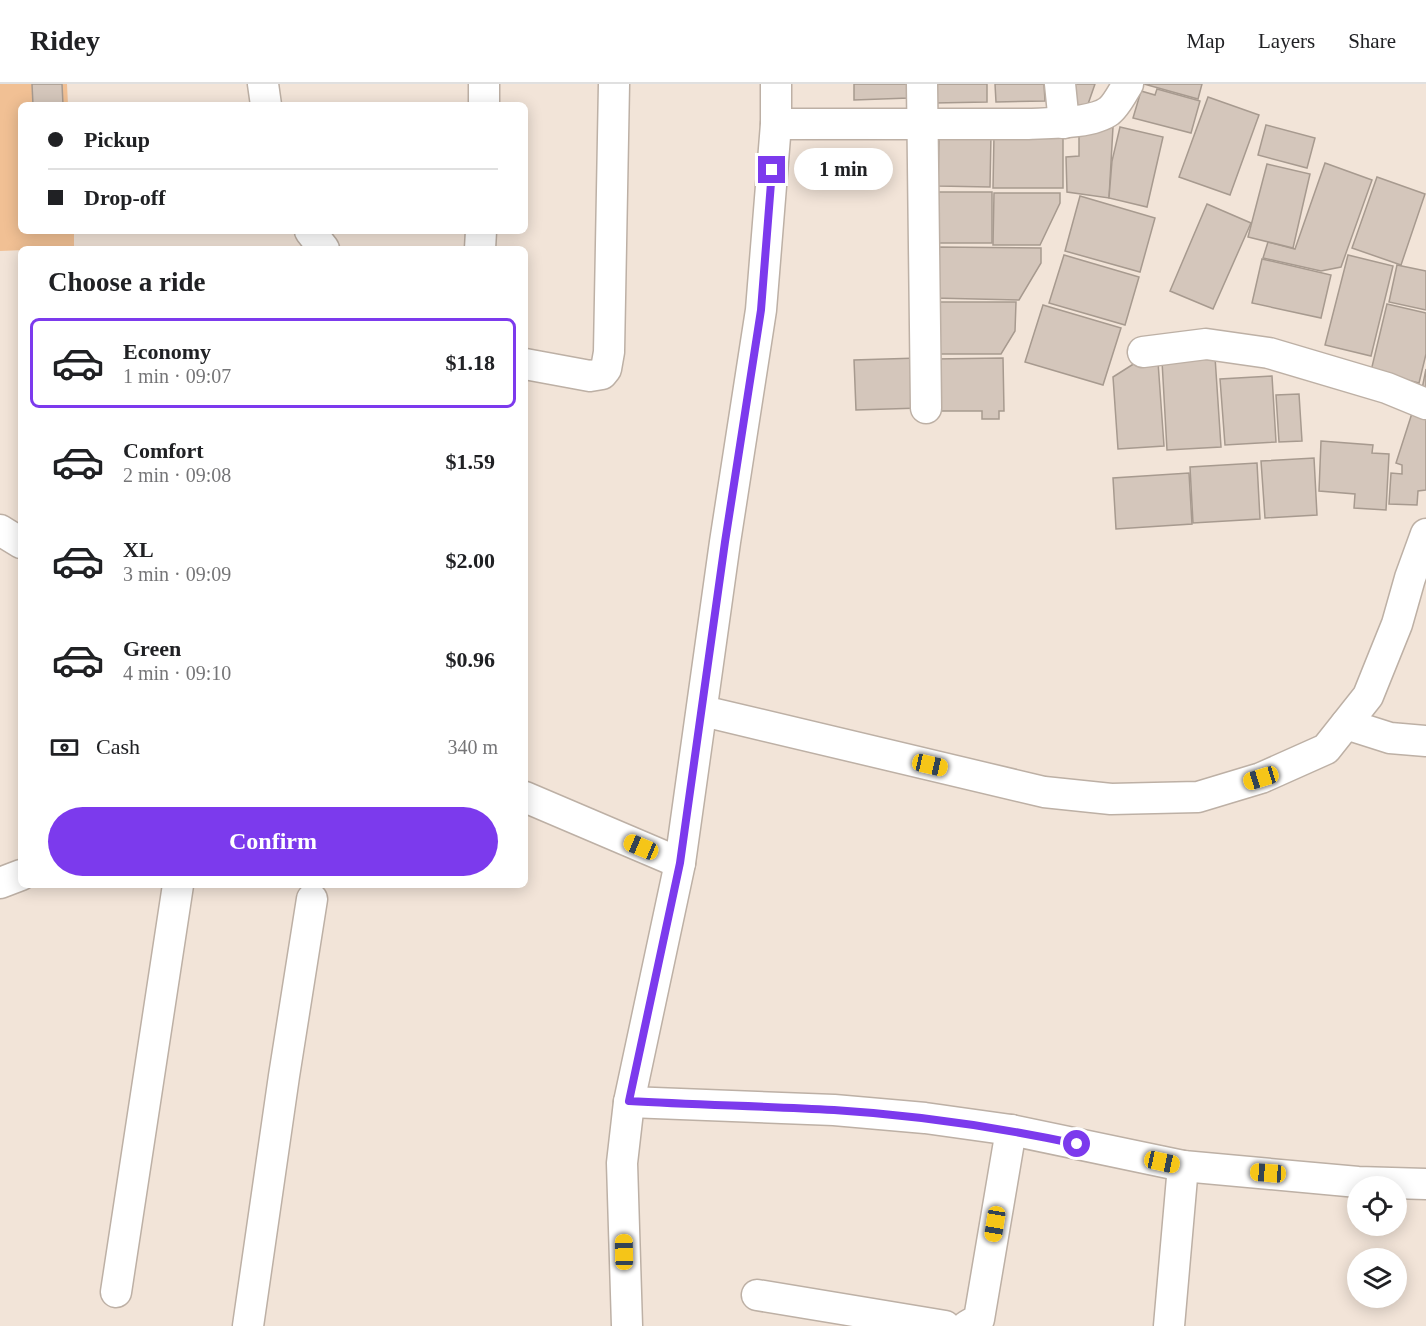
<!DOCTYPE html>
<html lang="en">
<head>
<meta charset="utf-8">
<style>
	:root { --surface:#fff; --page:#f6f6f6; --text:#202124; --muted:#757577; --line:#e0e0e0; --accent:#7c3aed }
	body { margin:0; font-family:"Times New Roman",serif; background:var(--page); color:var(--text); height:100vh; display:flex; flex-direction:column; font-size:22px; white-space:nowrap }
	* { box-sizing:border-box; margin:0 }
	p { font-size:20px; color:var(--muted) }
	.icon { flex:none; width:33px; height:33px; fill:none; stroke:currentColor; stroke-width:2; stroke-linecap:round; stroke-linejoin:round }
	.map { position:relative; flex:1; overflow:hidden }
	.side { position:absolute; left:18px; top:162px; width:510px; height:642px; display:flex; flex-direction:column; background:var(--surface); border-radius:9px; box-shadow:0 3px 15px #0003 }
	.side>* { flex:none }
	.top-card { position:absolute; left:18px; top:18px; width:510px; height:132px; border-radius:9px; box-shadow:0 3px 15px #0003; display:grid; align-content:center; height:132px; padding:0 30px; background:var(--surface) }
	.tools { position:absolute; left:1347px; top:1092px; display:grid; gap:12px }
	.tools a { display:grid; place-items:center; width:60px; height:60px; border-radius:50%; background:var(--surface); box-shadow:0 3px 15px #0003; font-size:30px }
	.end { position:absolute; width:27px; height:27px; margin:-14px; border:8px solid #7c3aed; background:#fff; box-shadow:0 0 0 3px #fff }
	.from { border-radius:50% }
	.bubble { position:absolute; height:42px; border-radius:21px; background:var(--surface); box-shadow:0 3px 15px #0003; font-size:20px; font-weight:600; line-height:42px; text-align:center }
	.car { position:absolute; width:18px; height:36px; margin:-18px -9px; border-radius:8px; box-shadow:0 0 4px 2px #0007; background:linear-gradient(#f5c518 24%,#345 0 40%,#f5c518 0 76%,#345 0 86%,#f5c518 0) }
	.top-card b { display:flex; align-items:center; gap:21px; height:57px; font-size:22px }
	.top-card b+b { border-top:2px solid var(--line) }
	.top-card i { width:15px; height:15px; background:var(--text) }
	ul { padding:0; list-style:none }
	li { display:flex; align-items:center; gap:18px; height:90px; margin:0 12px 9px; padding:0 18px; border:3px solid transparent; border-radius:9px }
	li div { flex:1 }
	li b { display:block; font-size:22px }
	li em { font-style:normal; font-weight:600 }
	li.current { border-color:var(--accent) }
	li>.icon { width:54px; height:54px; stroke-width:1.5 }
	h2 { padding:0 30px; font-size:27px; line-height:72px }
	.pay { display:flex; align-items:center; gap:15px; height:66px; padding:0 30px; font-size:22px }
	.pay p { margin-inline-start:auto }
	.action { display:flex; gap:12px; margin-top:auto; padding:12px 30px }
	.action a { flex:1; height:69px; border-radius:36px; background:var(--accent); color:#fff; font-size:24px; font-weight:600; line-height:69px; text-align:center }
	header { display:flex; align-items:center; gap:36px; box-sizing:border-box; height:84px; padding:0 30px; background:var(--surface); border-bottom:2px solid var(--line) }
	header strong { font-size:28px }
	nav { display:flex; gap:33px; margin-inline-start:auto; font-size:21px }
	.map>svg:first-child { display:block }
</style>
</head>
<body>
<header>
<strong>Ridey</strong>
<nav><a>Map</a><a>Layers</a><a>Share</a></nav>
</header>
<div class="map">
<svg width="1426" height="1242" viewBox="0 0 1426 1242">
	<rect width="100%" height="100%" fill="#f2e4d8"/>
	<polygon fill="#f1c094" points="0,0 67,0 68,21 21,21 21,147 74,147 74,164 0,167"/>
	<g fill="#d4c6bb" stroke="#a79a8f" stroke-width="1.5">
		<polygon points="32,0 62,0 63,21 33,21"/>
		<polygon points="854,0 909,0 909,14 854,16"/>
		<polygon points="925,0 987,0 987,18 934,19"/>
		<polygon points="995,0 1044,0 1045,17 996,18"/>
		<polygon points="1070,0 1095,0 1087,23 1070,23"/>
		<polygon points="1144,0 1202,0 1198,15"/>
		<polygon points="1157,5 1200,17 1191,49 1133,34 1141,7 1155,11"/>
		<polygon points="1208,13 1259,31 1230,111 1179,93"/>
		<polygon points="1266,41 1315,54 1307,84 1258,71"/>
		<polygon points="1079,43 1113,43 1109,114 1067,108 1066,73 1079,72"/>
		<polygon points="1120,43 1163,53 1147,123 1109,114 1112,77"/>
		<polygon points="939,50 991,50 990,103 938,102"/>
		<polygon points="994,51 1063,52 1063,104 993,104"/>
		<polygon points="1325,79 1372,96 1341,183 1321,187 1263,174 1268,158 1295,165"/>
		<polygon points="1267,80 1310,90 1293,164 1248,153"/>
		<polygon points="1377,93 1425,110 1401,181 1352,164"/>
		<rect x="935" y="108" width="57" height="51"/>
		<polygon points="994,109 1060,109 1060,119 1040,161 993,161"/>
		<polygon points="1080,112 1155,134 1140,188 1065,167"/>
		<polygon points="1207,120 1251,139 1213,225 1170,207"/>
		<polygon points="935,163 1041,164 1041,179 1019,216 934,214"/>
		<polygon points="1064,171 1139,193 1125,241 1049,219"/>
		<polygon points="1348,171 1393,182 1371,272 1325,261"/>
		<polygon points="1262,175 1331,191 1321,234 1252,219"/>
		<polygon points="1397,181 1426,187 1426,226 1389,218"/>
		<polygon points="936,218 1016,218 1015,247 1001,270 935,270"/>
		<polygon points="1387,220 1426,229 1426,270 1419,299 1371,287"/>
		<polygon points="1043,221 1121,244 1103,301 1025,278"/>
		<polygon points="1215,273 1221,363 1167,366 1162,277"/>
		<polygon points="918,274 920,324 856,326 854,276"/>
		<polygon points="1003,274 1004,327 999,327 999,335 982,335 982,327 935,327 934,275"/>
		<polygon points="1158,278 1164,362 1118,365 1113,293 1135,279"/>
		<polygon points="1426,285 1426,306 1422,305"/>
		<polygon points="1272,292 1276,358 1225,361 1220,295"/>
		<polygon points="1299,310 1302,357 1279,358 1276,311"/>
		<polygon points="1414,323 1426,327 1426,406 1418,407 1417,421 1389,420 1391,389 1402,390 1402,381 1396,379"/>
		<polygon points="1321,357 1373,361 1372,369 1389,370 1386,426 1354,424 1355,410 1319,407"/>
		<polygon points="1314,374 1317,431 1265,434 1261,377"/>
		<polygon points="1257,379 1260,435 1193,439 1190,383"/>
		<polygon points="1189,389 1192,440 1116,445 1113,394"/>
	</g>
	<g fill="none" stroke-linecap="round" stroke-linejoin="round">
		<g stroke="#bdb0a5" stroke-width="33">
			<g id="minor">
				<polyline points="263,0 266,21"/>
				<polyline points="922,0 926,324"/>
				<polyline points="1060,0 1064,39"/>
				<polyline points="484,21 484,0"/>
				<path d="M 776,40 L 1028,40 C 1048,39 1092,40 1109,27 C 1116,22 1123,8 1128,0"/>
				<polyline points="310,147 324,165"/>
				<polyline points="480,165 481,147"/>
				<polyline points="1143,268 1206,260 1269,269 1387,304 1426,320"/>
				<polyline points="525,280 590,292 602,290 606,285 609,268 614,0"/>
				<polyline points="0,446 21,459"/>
				<polyline points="703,627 1044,708 1111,715 1198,713 1261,694 1326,665 1368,612 1397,540 1410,494 1426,450"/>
				<polyline points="1346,640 1390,654 1426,657"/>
				<polyline points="525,713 680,779"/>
				<polyline points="0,799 21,791"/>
				<polyline points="629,1018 834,1026 925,1034 1011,1046 1183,1082 1358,1098 1426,1100"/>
				<polyline points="116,1208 178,801"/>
				<polyline points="757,1211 945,1242"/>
				<polyline points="248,1242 284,992 312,815"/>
				<polyline points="627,1242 622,1079 629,1018 680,779 725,458 761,226 776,40 776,0"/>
				<polyline points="967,1242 979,1235 1011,1046"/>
				<polyline points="1169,1242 1183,1082"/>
			</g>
		</g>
		<use href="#minor" stroke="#fff" stroke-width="30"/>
	</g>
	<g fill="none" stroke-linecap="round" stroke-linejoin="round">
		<path stroke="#7c3aed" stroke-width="8" d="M 772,86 L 761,226 L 725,458 L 680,779 L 629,1017 C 697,1021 766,1022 834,1026 C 916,1031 997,1043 1077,1060"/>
	</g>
</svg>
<div class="tools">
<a><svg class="icon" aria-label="locate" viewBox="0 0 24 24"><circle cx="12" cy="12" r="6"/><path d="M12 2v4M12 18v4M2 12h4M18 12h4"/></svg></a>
<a><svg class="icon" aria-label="layers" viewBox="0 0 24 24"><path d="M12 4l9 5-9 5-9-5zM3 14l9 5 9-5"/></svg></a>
</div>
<i class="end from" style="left:1077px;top:1060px"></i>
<i class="end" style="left:772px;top:86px"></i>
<div class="bubble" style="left:794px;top:64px;width:99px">1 min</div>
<i class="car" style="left:930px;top:681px;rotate:103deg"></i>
<i class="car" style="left:1261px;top:694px;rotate:253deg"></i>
<i class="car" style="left:641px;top:763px;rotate:293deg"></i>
<i class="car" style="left:1162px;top:1078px;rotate:102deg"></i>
<i class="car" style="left:1268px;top:1089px;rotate:274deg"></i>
<i class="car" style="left:995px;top:1140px;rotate:189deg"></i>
<i class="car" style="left:624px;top:1168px;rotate:359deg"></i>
<div class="top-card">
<b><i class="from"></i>Pickup</b>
<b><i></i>Drop-off</b>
</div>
<section class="side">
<h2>Choose a ride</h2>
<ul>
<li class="current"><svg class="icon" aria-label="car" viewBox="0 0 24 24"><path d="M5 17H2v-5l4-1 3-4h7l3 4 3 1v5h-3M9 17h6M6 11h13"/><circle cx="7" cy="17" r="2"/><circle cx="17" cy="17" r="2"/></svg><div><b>Economy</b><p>1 min · 09:07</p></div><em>$1.18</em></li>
<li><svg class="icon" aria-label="car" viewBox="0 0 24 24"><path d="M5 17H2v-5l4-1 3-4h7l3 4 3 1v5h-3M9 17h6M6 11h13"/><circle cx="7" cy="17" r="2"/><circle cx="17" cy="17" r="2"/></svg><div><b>Comfort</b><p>2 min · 09:08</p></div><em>$1.59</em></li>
<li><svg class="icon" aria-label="car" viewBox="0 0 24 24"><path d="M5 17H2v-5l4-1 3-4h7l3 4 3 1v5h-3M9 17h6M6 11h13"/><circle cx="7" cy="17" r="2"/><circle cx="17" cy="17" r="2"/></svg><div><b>XL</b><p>3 min · 09:09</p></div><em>$2.00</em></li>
<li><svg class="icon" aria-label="car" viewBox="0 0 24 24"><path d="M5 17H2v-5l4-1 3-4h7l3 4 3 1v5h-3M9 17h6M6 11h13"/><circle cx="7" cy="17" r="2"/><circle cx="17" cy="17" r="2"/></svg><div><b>Green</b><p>4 min · 09:10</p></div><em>$0.96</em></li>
</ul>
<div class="pay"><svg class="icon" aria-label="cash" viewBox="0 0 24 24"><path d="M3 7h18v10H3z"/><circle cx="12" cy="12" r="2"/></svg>Cash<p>340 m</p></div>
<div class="action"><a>Confirm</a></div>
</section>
</div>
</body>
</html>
